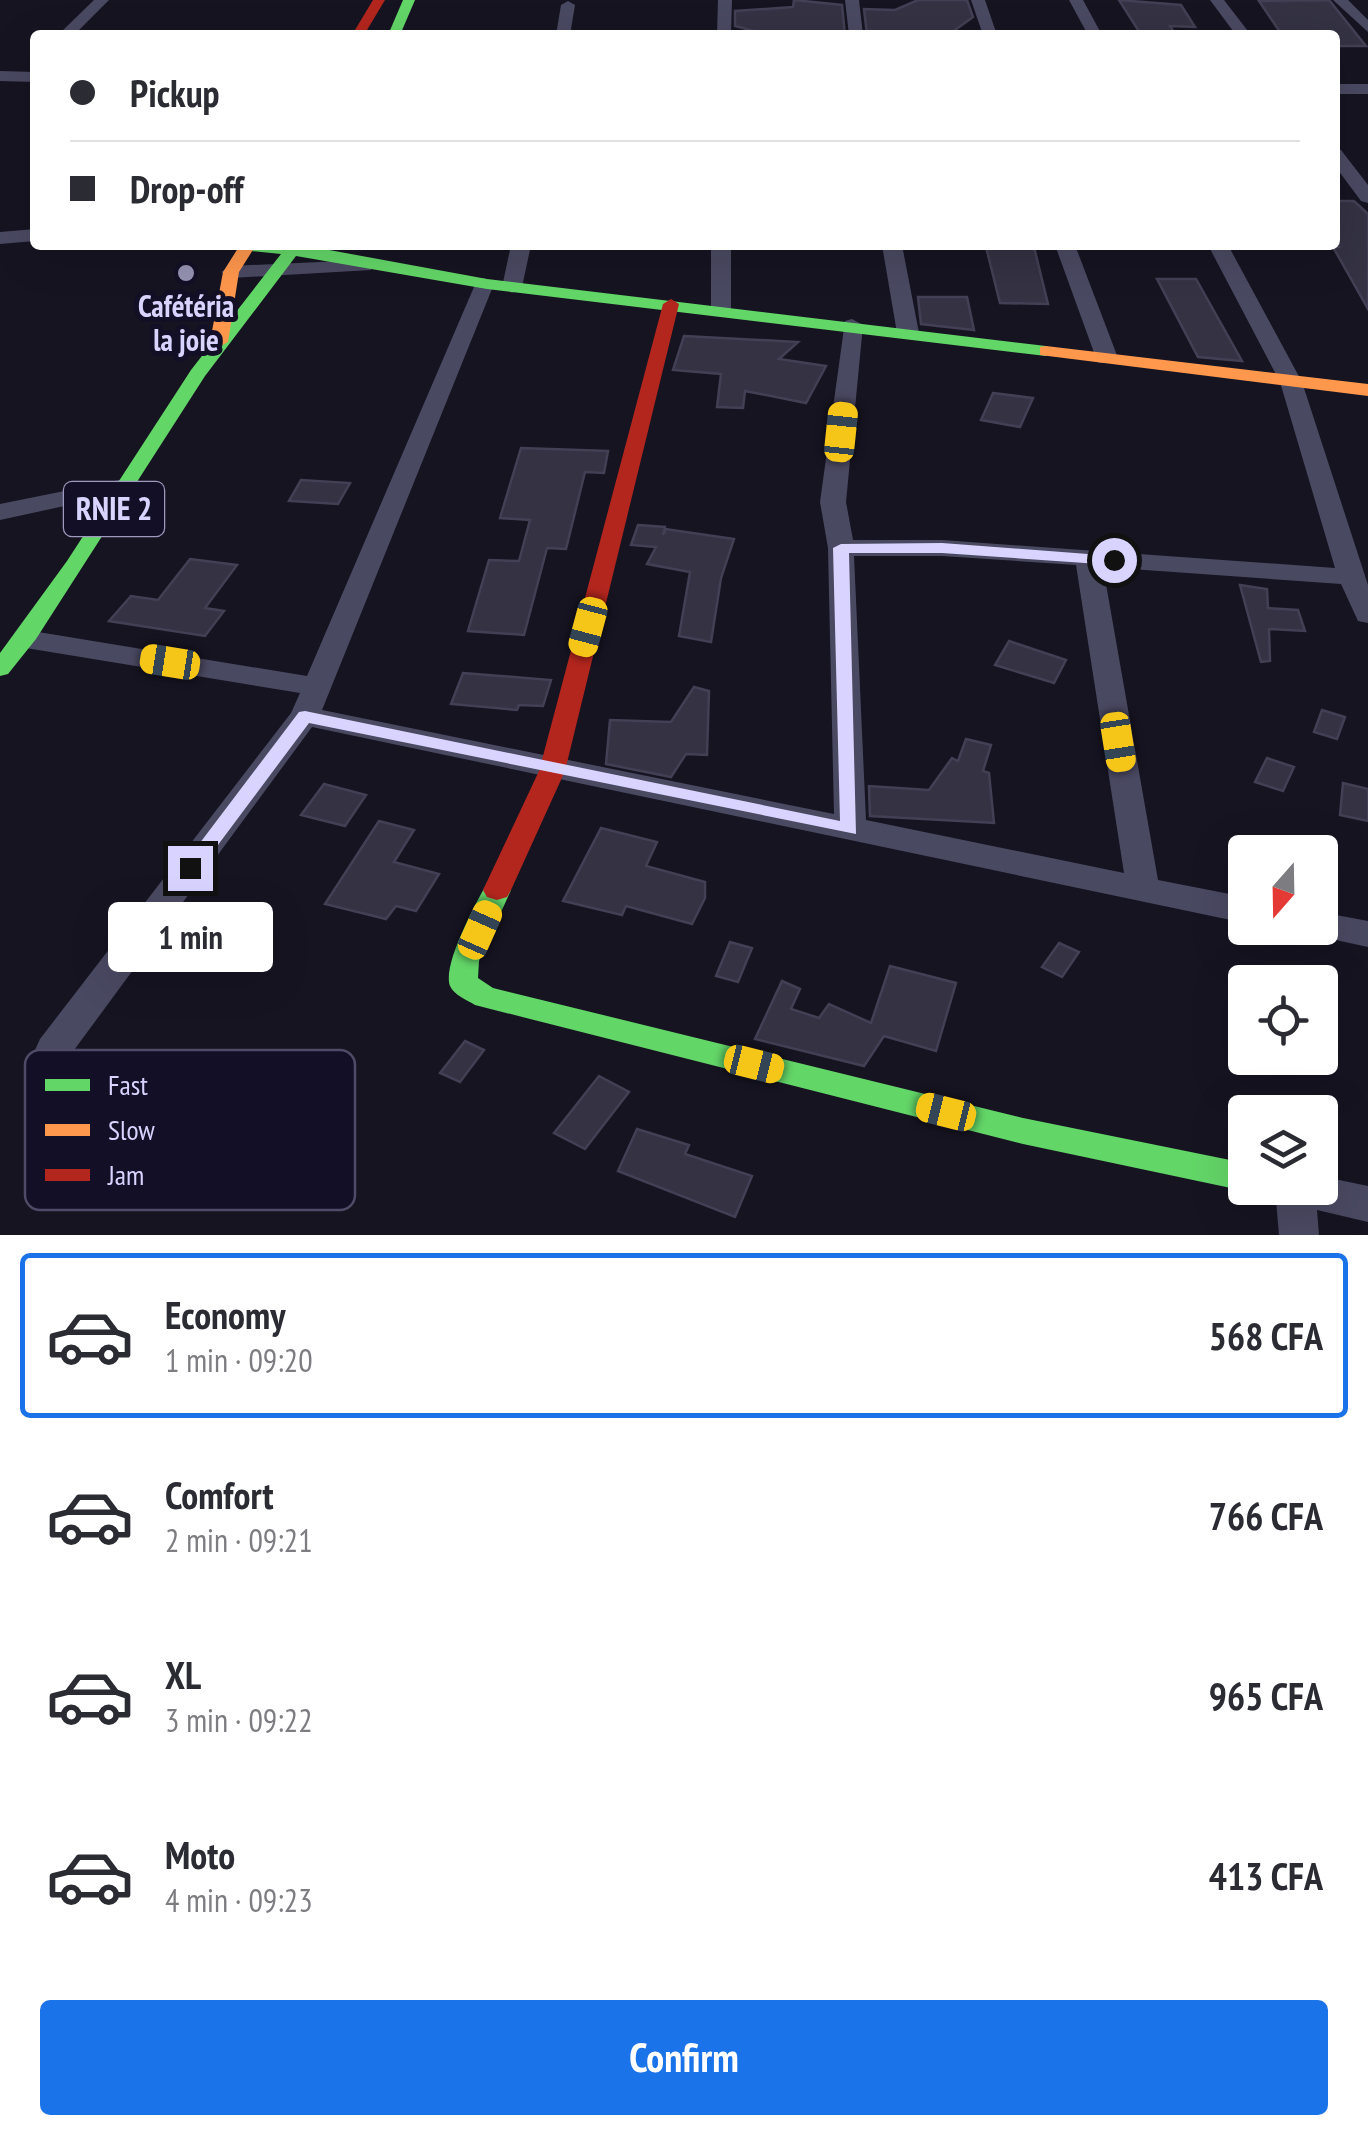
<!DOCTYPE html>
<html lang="en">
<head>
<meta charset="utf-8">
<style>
	:root { --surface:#fff; --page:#f7f7f7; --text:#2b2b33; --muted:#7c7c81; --line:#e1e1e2; --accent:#1a73e8 }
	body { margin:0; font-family:"PT Sans Narrow",sans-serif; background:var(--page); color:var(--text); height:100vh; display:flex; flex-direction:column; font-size:38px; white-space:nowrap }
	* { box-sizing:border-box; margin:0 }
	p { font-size:32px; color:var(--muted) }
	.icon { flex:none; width:55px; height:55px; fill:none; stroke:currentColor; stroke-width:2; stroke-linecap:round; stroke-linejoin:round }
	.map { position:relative; height:1235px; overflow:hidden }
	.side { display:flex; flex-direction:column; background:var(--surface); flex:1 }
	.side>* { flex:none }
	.top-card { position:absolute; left:30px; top:30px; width:1310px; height:220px; border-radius:10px; box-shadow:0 10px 40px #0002; display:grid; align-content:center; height:220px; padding:0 40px; background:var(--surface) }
	.needle { width:65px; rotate:200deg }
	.fabs { position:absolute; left:1228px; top:835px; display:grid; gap:20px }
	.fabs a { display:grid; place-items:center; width:110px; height:110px; border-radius:10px; background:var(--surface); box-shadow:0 10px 40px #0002; font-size:50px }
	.end { position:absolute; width:45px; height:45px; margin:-22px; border:12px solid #d9d4ff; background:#111; box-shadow:0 0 0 5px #111 }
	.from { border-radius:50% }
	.bubble { position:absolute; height:70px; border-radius:10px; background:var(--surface); box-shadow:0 10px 40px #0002; font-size:32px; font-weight:800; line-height:70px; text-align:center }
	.car { position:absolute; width:30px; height:60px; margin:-30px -15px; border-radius:12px; box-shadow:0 0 8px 2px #0007; background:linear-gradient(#f5c518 24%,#345 0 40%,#f5c518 0 76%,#345 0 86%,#f5c518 0) }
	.top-card b { display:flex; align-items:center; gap:35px; height:95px; font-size:38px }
	.top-card b+b { border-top:2px solid var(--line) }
	.top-card i { width:25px; height:25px; background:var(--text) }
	ul { padding:18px 0 0; list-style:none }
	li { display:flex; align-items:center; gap:30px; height:165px; margin:0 20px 15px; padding:0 20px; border:5px solid transparent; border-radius:10px }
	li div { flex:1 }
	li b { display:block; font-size:38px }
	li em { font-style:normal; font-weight:800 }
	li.current { border-color:var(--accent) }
	li>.icon { width:90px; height:90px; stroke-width:1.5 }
	.action { display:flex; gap:20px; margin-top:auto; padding:20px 40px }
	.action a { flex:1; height:115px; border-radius:10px; background:var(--accent); color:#fff; font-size:40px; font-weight:800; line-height:115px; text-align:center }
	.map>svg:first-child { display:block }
</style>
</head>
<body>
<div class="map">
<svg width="1368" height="1235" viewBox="0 0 1368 1235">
	<rect width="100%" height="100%" fill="#161421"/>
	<g fill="#343243" stroke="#433f54" stroke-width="2.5">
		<polygon points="794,0 842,5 845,35 769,35 735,26 735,11 793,7"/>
		<polygon points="918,0 967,0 973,17 948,35 867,35 864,9 895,10"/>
		<polygon points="1119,0 1181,5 1195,27 1170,26 1175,34 1140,33"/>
		<polygon points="1329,0 1366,46 1335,46 1335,35 1282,35 1259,1"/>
		<polygon points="1335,201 1354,201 1368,214 1368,309 1333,247 1339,247 1335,241"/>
		<polygon points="986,247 1034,247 1048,304 1000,303"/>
		<polygon points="1157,279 1196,279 1242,361 1198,357"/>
		<polygon points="918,297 967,297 974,330 921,324"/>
		<polygon points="684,336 798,342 779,359 826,366 806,403 745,391 743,408 717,407 721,374 673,370"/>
		<polygon points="993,393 1033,398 1020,427 981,420"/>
		<polygon points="521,448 608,451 604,473 585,472 566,549 547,548 524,635 468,631 489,560 519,561 530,520 500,518"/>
		<polygon points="301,480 350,483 338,504 289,501"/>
		<polygon points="638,525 665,527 663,535 666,529 734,539 721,578 711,642 679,636 690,572 647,564 656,547 631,545"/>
		<polygon points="190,559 237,565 205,608 224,611 205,636 109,621 131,596 158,600"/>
		<polygon points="1240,585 1267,589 1268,608 1298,610 1305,631 1269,629 1270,661 1261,662"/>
		<polygon points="1009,641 1066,660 1054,683 995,665"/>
		<polygon points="463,673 551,680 543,706 519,705 517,710 451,704"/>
		<polygon points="694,687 709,691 707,755 686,754 671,777 606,764 610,720 671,722"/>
		<polygon points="1322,710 1345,717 1337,739 1314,732"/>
		<polygon points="966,739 991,745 983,771 989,773 994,823 870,816 869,786 929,790 952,758 958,761"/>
		<polygon points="1267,758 1294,767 1283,791 1255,782"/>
		<polygon points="1343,783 1368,789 1368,821 1340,815"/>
		<polygon points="324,784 366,795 345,826 301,815"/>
		<polygon points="379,821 414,830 394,862 439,874 416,911 396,906 386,919 325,904"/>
		<polygon points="601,828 657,842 646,866 705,882 705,898 692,924 626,906 622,915 563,901"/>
		<polygon points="730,942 752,948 738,982 716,976"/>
		<polygon points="1059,943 1079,952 1062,977 1042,967"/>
		<polygon points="890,966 956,983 936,1051 884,1036 864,1066 755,1039 782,981 800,989 791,1009 819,1018 829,1004 871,1023"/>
		<polygon points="465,1041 484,1050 460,1082 440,1073"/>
		<polygon points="599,1076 629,1092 585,1149 554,1133"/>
		<polygon points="637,1129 689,1145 685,1154 752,1176 735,1217 618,1171"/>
	</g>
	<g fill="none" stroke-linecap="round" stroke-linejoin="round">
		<g fill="#4a4962" fill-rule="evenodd">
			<polygon points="94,0 109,0 74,35 58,35"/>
			<polygon points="718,0 732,0 731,35 717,35"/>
			<polygon points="845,0 859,0 863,35 849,35"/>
			<polygon points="971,0 985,0 997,35 983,35"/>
			<polygon points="1069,0 1083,0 1102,35 1088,35"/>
			<polygon points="1210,0 1224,0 1251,35 1236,35"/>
			<polygon points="1333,0 1348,0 1368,20 1368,32"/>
			<polygon points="568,1 575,5 570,35 556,35 561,5"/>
			<polygon points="0,71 35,72 35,82 0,81"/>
			<rect x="1335" y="84" width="33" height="10"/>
			<polygon points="1335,149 1341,150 1368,185 1368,203 1361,201 1335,166"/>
			<polygon points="35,229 35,241 0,244 0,232"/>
			<polygon points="511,245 531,245 522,287 512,293 502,287"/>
			<polygon points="711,245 731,245 731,310 721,316 711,310"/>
			<polygon points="882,245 902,245 919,333 916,338 908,339 897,333"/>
			<polygon points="1055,245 1075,245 1118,358 1115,363 1099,363 1096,358"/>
			<path d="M 1208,245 L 1228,245 L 1302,382 L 1368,585 L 1368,623 L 1358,621 L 1341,584 L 1103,567 L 1158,880 L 1245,897 L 1245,923 L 312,727 L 66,1061 L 53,1065 L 40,1061 L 35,1050 L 40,1039 L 291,713 L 300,693 L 26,648 L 12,639 L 26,630 L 307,676 L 477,280 L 484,278 L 494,284 L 322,710 L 834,814 L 828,548 L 820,502 L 845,321 L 852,319 L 863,325 L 846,502 L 853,540 L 942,540 L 1335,568 L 1280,382 ZM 854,556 L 942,556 L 1076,565 L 1124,873 L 866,820 Z"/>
			<polygon points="364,260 371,262 371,270 231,278 221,272 231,266"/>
			<polygon points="129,478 138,480 141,485 138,490 0,520 0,504"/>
			<polygon points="1320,912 1368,921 1368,947 1308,934 1304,928 1320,928"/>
			<polygon points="1320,1176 1368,1186 1368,1222 1317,1210 1319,1235 1279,1235 1275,1188 1320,1188"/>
		</g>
		<g fill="#63d668" fill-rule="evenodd">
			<polygon points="403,0 415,0 400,35 388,35"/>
			<polygon points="240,245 302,245 487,279 1046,346 1055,351 1046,356 487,289 296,256 205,376 36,639 8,674 0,676 0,653 67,561 191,370 281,254 241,250"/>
			<path d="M 497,880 L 507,883 L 511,890 L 479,961 L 478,978 L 493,988 L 1023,1118 L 1245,1163 L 1245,1188 L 1255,1188 L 1245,1191 L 1023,1144 L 475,1005 C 467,1000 454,995 450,986 C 442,965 476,903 487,883 Z"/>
		</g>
		<g fill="#ff974d" fill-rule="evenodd">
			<polygon points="240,245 256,245 239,272 228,342 219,347 210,342 223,272"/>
			<polygon points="1046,346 1368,384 1368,396 1040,355 1040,347"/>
		</g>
		<g fill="#b3261e" fill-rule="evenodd">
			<polygon points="373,0 385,0 364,35 352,35"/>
			<polygon points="671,299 679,304 565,771 511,890 507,897 497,900 487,897 483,890 539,771 663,304"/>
		</g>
	</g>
	<polygon fill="#d9d4ff" points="942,543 1114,556 1122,560 1114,565 942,553 849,553 856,834 309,723 197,873 183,873 181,868 299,712 305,711 840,821 833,548 841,544"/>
	<circle fill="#9591b1" stroke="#130f26" stroke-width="4" cx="186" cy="273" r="10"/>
	<g text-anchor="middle" stroke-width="10" stroke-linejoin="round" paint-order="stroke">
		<g font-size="30" font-weight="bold" fill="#d9d4ff" stroke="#130f26">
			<text x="186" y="317">Cafétéria<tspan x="186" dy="34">la joie</tspan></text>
		</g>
		<rect fill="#130f26" stroke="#9e99be" stroke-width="2.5" x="64" y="482" width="100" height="54" rx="8"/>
		<g font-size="32" font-weight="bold" fill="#d9d4ff">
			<text x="114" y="520">RNIE 2</text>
		</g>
	</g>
	<rect x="25" y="1050" width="330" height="160" rx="15" fill="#130f26" stroke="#4e4a67" stroke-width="2.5"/>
	<rect x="45" y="1079" width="45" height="12" fill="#63d668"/>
	<rect x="45" y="1124" width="45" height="12" fill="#ff974d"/>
	<rect x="45" y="1169" width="45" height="12" fill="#b3261e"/>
	<g font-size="28" fill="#d9d4ff">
		<text x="108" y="1095">Fast</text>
		<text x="108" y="1140">Slow</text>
		<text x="108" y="1185">Jam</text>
	</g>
</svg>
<div class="fabs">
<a><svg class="needle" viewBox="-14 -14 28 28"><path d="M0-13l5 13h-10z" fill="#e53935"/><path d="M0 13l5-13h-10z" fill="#7c7c81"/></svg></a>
<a><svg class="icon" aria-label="locate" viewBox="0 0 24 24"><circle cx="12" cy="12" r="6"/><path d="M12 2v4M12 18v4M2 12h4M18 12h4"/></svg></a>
<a><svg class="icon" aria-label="layers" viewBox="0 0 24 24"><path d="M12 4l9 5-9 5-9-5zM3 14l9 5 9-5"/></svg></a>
</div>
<i class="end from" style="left:1114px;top:560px"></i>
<i class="end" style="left:190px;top:868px"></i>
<div class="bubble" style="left:108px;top:902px;width:165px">1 min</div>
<i class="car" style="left:841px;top:432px;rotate:6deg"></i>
<i class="car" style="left:588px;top:627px;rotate:195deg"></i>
<i class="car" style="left:170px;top:662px;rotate:279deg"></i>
<i class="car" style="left:1118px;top:742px;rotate:171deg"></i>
<i class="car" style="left:480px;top:930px;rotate:24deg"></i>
<i class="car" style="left:754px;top:1064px;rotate:104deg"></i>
<i class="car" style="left:946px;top:1112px;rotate:284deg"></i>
<div class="top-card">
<b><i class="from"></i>Pickup</b>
<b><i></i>Drop-off</b>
</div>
</div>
<section class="side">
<ul>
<li class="current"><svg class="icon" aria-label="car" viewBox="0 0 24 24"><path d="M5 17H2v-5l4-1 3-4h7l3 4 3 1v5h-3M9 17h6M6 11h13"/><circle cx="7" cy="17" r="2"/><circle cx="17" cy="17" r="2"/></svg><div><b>Economy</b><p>1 min · 09:20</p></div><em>568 CFA</em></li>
<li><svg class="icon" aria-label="car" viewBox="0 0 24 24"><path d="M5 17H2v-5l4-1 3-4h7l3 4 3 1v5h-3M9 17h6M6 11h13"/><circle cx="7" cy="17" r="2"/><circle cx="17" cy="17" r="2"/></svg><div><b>Comfort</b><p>2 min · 09:21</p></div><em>766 CFA</em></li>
<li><svg class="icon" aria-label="car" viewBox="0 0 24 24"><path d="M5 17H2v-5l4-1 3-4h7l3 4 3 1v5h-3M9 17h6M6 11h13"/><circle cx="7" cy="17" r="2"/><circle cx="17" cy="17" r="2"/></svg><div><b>XL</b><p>3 min · 09:22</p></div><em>965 CFA</em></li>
<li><svg class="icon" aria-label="car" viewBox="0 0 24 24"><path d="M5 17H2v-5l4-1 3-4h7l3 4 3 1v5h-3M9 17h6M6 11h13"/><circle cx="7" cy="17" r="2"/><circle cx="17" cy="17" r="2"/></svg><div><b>Moto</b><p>4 min · 09:23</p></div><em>413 CFA</em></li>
</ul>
<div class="action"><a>Confirm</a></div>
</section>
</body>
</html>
